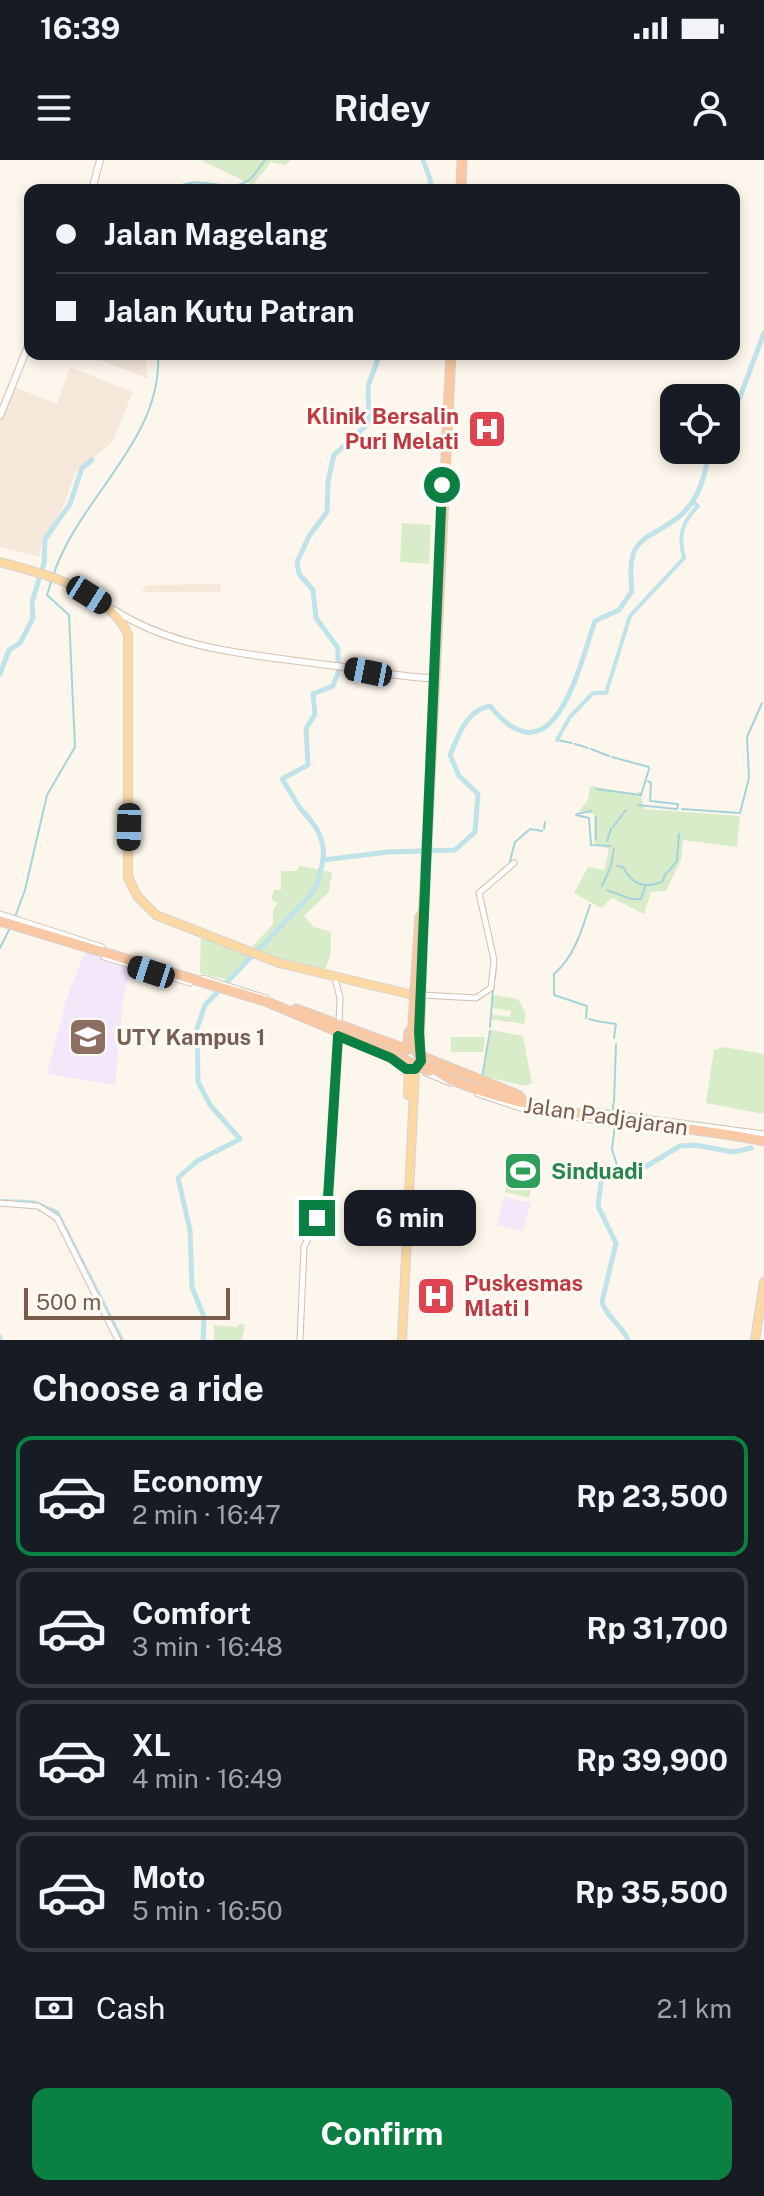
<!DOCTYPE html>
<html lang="en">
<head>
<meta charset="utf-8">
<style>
	:root { --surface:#171b24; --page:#20242c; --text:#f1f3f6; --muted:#9ea1a6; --line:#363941; --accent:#0b8043 }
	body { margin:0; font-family:"Public Sans",sans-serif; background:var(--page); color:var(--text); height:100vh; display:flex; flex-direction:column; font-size:30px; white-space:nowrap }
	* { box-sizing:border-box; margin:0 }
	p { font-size:26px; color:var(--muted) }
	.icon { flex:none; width:44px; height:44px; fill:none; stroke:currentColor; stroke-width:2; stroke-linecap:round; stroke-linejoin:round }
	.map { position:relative; height:1180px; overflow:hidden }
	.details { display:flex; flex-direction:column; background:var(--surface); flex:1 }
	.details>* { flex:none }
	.guide { position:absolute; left:24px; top:24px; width:716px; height:176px; border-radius:16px; box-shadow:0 4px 12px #0003; display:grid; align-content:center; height:176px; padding:0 32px; background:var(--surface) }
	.fabs { position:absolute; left:660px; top:224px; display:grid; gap:16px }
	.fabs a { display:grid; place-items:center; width:80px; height:80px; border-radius:16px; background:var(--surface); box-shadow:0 4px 12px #0003; font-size:40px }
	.scale { position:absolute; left:24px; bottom:20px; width:206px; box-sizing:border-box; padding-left:8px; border:4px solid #7a5c4d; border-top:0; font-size:22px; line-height:28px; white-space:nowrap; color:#7a5c4d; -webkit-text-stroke:6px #fffaf3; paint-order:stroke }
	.end { position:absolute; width:36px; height:36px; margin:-18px; border:10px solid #0b8043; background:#fff; box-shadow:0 0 0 4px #fff }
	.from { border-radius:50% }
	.bubble { position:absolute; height:56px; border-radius:16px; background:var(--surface); box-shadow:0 4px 12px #0003; font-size:26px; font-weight:700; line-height:56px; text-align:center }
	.car { position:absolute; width:24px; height:48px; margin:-24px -12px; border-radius:10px; box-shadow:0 0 6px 2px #0007; background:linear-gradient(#222 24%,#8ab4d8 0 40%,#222 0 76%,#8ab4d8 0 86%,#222 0) }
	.guide b { display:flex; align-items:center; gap:28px; height:76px; font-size:30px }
	.guide b+b { border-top:2px solid var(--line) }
	.guide i { width:20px; height:20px; background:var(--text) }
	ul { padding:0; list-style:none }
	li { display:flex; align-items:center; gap:24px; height:120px; margin:0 16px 12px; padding:0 16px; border:4px solid var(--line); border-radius:16px }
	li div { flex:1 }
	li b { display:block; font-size:30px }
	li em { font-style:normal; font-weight:700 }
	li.active { border-color:var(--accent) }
	li>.icon { width:72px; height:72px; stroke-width:1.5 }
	h2 { padding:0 32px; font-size:36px; line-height:96px }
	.pay { display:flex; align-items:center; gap:20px; height:88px; padding:0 32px; font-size:30px }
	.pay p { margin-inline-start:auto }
	.button { display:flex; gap:16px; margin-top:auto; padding:16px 32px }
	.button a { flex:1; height:92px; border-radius:16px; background:var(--accent); color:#fff; font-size:32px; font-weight:700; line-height:92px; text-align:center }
	.status { display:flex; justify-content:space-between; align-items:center; height:56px; padding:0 40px; background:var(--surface); direction:ltr }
	.status svg { height:22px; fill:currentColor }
	header { display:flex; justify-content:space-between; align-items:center; height:104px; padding:0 32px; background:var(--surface); font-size:36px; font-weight:700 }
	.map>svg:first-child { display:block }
</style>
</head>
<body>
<div class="status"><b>16:39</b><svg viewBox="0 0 49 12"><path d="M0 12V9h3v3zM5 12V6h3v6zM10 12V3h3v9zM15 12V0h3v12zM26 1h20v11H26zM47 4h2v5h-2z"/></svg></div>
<header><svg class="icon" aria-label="menu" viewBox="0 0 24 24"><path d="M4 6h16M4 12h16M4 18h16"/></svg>Ridey<svg class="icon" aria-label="person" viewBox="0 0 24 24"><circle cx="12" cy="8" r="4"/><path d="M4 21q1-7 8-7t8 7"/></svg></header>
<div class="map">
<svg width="764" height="1180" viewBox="0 0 764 1180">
	<rect width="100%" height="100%" fill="#fdf6ec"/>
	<g fill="#f5e8da">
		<polygon points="85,194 145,194 148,219"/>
		<polygon points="70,207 133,232 112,282 75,313 64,345 41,386 40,397 0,387 0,262 15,227 57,244"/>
		<polygon points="220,424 221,432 142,432 146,425"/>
	</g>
	<g fill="#f3e8fa">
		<polygon points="85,791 132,806 123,840 115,925 47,914 67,837"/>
		<polygon points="504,1037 531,1043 523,1071 497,1065"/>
	</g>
	<g fill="#d8ecc9">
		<polygon points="200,0 291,0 285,5 271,2 253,25"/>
		<polygon points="402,363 431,365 429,404 400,402"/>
		<polygon points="590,626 637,634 640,630 644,649 740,656 737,687 683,680 681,700 666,731 651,732 644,754 612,738 601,748 574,733 588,707 604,710 609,689 594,683 594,654 579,651 588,640"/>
		<polygon points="300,706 332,712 329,732 304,756 314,767 331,772 331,793 325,809 287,803 250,789 273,764 273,749 278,743 271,740 274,730 281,730 281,711 297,711"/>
		<polygon points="201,768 254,793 230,821 200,813"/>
		<polygon points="493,835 518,839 526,854 524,864 491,859 491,854 510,857 511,851 492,848"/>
		<polygon points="491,870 523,876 532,923 525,926 483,916"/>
		<polygon points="451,877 485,877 483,892 451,892"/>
		<polygon points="724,887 764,894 764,954 706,943 714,890"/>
		<polygon points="516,991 540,997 529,1038 505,1032"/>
		<polygon points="239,1164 245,1165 242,1180 214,1180 214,1165 237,1167"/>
	</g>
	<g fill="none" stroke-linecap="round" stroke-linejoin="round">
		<g stroke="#a5d3da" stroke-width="2">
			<path d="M 175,30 C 198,11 227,36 249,20 C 255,15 260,6 265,0"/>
			<path d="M 53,416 C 78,338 163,280 158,194"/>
			<polyline points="557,580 572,583"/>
			<polyline points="575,584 588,588"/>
			<polyline points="591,589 609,596"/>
			<polyline points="612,597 649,607"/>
			<polyline points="648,621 651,623 650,641 678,644 677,649"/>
			<polyline points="596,629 641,635 649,609"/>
			<polyline points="638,645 676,649"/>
			<polyline points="682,649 740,653 749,618 747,577 762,543"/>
			<polyline points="577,654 591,651"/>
			<polyline points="576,655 589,658 591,685 610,686"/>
			<polyline points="596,657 596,679"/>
			<polyline points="613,667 626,650"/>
			<polyline points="530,669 542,671"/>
			<polyline points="544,669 545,662"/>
			<polyline points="607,681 611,669"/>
			<polyline points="510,701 515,682 529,670"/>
			<polyline points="611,706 614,688"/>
			<path d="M 617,706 L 623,707 C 632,724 643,729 662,722 L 666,713"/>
			<polyline points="668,712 677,701 679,674"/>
			<polyline points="602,726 610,708"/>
			<polyline points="607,730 631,739 641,739 645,727"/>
			<polyline points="15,757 25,730 47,635 75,587 69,455 47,435 51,422"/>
			<polyline points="0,788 11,766"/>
			<polyline points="495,818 496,803"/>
			<polyline points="494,828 494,820"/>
			<path d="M 586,858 L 587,846 L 554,835 L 554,814 C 575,796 582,769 590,745"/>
			<polyline points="589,859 601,862"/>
			<polyline points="603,862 616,864 614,878"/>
			<polyline points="490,867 493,829"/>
			<polyline points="482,917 490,871"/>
			<polyline points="614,942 616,884"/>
			<polyline points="613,950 613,944"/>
			<polyline points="615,965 612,989 620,1015"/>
		</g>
		<g stroke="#bfe3e8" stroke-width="4">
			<path d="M 557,580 L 570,557 L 593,533 L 606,533 L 630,456 L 684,398 C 678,376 682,362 698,346 L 693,342"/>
			<polyline points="0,1041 33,1042 57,1052 122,1180"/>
		</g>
		<g stroke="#bfe3e8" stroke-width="5">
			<polyline points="423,0 431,22 428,30"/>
			<polyline points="726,262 740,237 764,173"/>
			<polyline points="0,514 9,490 20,483 33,458 32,442 44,403 45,379 70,344 82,308 92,300"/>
			<polyline points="298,645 282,619 308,605 306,569 315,554 313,534 333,526 338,513 338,488 316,458 313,430 299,414 297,402 309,376 327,352 328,321 334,295 369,263 368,226 380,194"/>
			<path d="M 300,648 C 314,663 326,678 323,700"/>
			<polyline points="604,1019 635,1013 680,986 695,985 733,992 751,988"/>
			<path d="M 601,1023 L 598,1046 L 616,1083 L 602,1142 C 606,1157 622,1165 628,1180"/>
			<polyline points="0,1177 0,1180"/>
			<path d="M 203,1180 L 204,1157 L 192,1127 L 190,1070 L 178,1018 L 197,1001 L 240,979 L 210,945 L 198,922 L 197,868 L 205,845 L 308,738 L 317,725 L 323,700 L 388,692 L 455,690 L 475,672 L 478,634 L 459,616 L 450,595 C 459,575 466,550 490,546 C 554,625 579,506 595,461 L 619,450 L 632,431 C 625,371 649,383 682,354 C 700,338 706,313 709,290"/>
		</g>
		<g stroke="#d1beb0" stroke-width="7">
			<g id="tertiary">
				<polyline points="0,754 102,787"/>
				<polyline points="104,797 190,823"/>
				<polyline points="203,818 266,838"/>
				<polyline points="335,818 340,838 339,863"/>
				<polyline points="422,835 476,838 491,828 494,800 479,733 514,703"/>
				<polyline points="426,913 450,923"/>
				<polyline points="478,934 523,949 592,960"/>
				<polyline points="591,951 764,974"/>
				<polyline points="0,1043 38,1046 57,1058 118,1180"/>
				<polyline points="300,1180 304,1087 328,1038 338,876"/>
			</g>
		</g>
		<g stroke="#d6c0b0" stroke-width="8">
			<g id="secondary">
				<polyline points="92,30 100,0"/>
				<polyline points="0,256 30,181"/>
				<path d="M 114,450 C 177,490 248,494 320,504 C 357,508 392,516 429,518"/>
			</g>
		</g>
		<g stroke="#dad1cd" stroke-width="10">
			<g id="primary">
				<path d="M 0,402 C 47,415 105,428 128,474 L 128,717 L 137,736 L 156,755 L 279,803 L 413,835"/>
				<polyline points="408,935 409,910"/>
				<polyline points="402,1180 415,909"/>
				<polyline points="755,1180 764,1122"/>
			</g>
		</g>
		<g stroke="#dad1cd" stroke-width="11">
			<g id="trunk">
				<polyline points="461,30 462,0"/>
				<polyline points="0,761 265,841 334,870"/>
				<polyline points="423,762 451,194"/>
				<polyline points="296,849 405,889"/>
				<polyline points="407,888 409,872"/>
				<polyline points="419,893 422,793"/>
				<polyline points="421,901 417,908 409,910 401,905 399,897 405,889 414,889 421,896 518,935 522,940"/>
				<path d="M 452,920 C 552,961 659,960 764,981"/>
			</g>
		</g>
		<use href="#tertiary" stroke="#fff" stroke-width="5"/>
		<use href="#secondary" stroke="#fff" stroke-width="6"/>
		<use href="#primary" stroke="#fbd9a5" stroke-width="8"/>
		<use href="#trunk" stroke="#f9c8a4" stroke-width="9"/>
		<g stroke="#dad1cd" stroke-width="11" stroke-linecap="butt">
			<g id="trunk-bridge">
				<polyline points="420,755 412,878 421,900 452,920"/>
				<polyline points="334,870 430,911"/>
			</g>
		</g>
		<use href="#trunk-bridge" stroke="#f9c8a4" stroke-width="9"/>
	</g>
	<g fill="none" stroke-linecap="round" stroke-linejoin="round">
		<polyline stroke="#0b8043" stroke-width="10" points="317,1058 328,1038 338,876 391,898 406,909 415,909 421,901 419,872 442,325"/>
	</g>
	<defs>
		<g id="hospital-square" transform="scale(2)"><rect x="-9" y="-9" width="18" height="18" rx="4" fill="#e0444e" stroke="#fffaf3"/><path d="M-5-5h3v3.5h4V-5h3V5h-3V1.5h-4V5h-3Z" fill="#fff"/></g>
		<g id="university-square" transform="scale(2)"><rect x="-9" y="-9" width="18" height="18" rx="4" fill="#8d6e63" stroke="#fffaf3"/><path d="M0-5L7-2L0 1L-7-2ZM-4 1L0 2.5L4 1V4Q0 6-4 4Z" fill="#fff"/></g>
		<g id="stadium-square" transform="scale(2)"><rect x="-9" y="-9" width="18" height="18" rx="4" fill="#2e9e5b" stroke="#fffaf3"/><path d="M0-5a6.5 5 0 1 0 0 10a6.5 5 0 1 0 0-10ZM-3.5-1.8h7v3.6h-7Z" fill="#fff"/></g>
	</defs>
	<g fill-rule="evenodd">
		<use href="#hospital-square" x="487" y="269"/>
		<use href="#university-square" x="88" y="877"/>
		<use href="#stadium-square" x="523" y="1011"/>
		<use href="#hospital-square" x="436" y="1136"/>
	</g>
	<g text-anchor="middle" stroke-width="6" stroke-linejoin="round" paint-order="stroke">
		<g font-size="22" font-weight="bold" fill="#be3a42" stroke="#fffaf3" text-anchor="end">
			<text x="459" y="264">Klinik Bersalin<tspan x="459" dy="25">Puri Melati</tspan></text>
			<text x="464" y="1131" text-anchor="start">Puskesmas<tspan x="464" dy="25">Mlati I</tspan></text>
		</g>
		<g font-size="22" font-weight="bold" fill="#785e54" stroke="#fffaf3" text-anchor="start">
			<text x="116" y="885">UTY Kampus 1</text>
		</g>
		<g font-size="22" fill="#7a5c4d" stroke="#fffaf3">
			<text transform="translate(606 956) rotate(8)" y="8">Jalan Padjajaran</text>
		</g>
		<g font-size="22" font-weight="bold" fill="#27864d" stroke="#fffaf3" text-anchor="start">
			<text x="551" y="1019">Sinduadi</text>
		</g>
	</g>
</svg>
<div class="fabs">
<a><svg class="icon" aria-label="locate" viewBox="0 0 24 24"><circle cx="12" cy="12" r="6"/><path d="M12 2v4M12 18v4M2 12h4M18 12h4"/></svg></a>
</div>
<div class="scale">500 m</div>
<i class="end from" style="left:442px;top:325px"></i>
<i class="end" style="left:317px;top:1058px"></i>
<div class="bubble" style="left:344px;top:1030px;width:132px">6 min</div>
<i class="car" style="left:89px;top:435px;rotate:122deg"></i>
<i class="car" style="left:368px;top:512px;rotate:281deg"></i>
<i class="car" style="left:129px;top:667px;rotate:181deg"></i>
<i class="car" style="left:151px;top:812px;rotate:288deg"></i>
<div class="guide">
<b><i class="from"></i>Jalan Magelang</b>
<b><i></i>Jalan Kutu Patran</b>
</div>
</div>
<section class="details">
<h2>Choose a ride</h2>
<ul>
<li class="active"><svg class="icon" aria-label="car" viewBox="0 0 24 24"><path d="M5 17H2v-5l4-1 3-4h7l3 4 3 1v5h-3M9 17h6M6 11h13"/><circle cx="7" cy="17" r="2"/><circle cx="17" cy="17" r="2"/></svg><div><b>Economy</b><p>2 min · 16:47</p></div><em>Rp 23,500</em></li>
<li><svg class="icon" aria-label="car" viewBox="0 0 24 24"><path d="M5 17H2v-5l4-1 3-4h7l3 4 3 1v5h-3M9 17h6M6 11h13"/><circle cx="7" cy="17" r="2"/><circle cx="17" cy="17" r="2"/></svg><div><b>Comfort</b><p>3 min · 16:48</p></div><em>Rp 31,700</em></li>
<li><svg class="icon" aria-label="car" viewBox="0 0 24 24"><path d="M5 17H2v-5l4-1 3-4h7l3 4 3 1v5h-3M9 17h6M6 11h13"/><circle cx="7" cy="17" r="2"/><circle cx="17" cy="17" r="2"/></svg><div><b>XL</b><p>4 min · 16:49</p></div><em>Rp 39,900</em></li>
<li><svg class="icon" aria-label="car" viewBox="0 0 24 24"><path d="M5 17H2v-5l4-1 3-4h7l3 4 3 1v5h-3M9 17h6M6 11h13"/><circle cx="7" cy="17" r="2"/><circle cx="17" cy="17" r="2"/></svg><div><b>Moto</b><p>5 min · 16:50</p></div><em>Rp 35,500</em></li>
</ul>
<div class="pay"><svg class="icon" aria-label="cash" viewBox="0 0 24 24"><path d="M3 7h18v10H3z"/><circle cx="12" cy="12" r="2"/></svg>Cash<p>2.1 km</p></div>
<div class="button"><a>Confirm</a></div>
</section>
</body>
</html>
